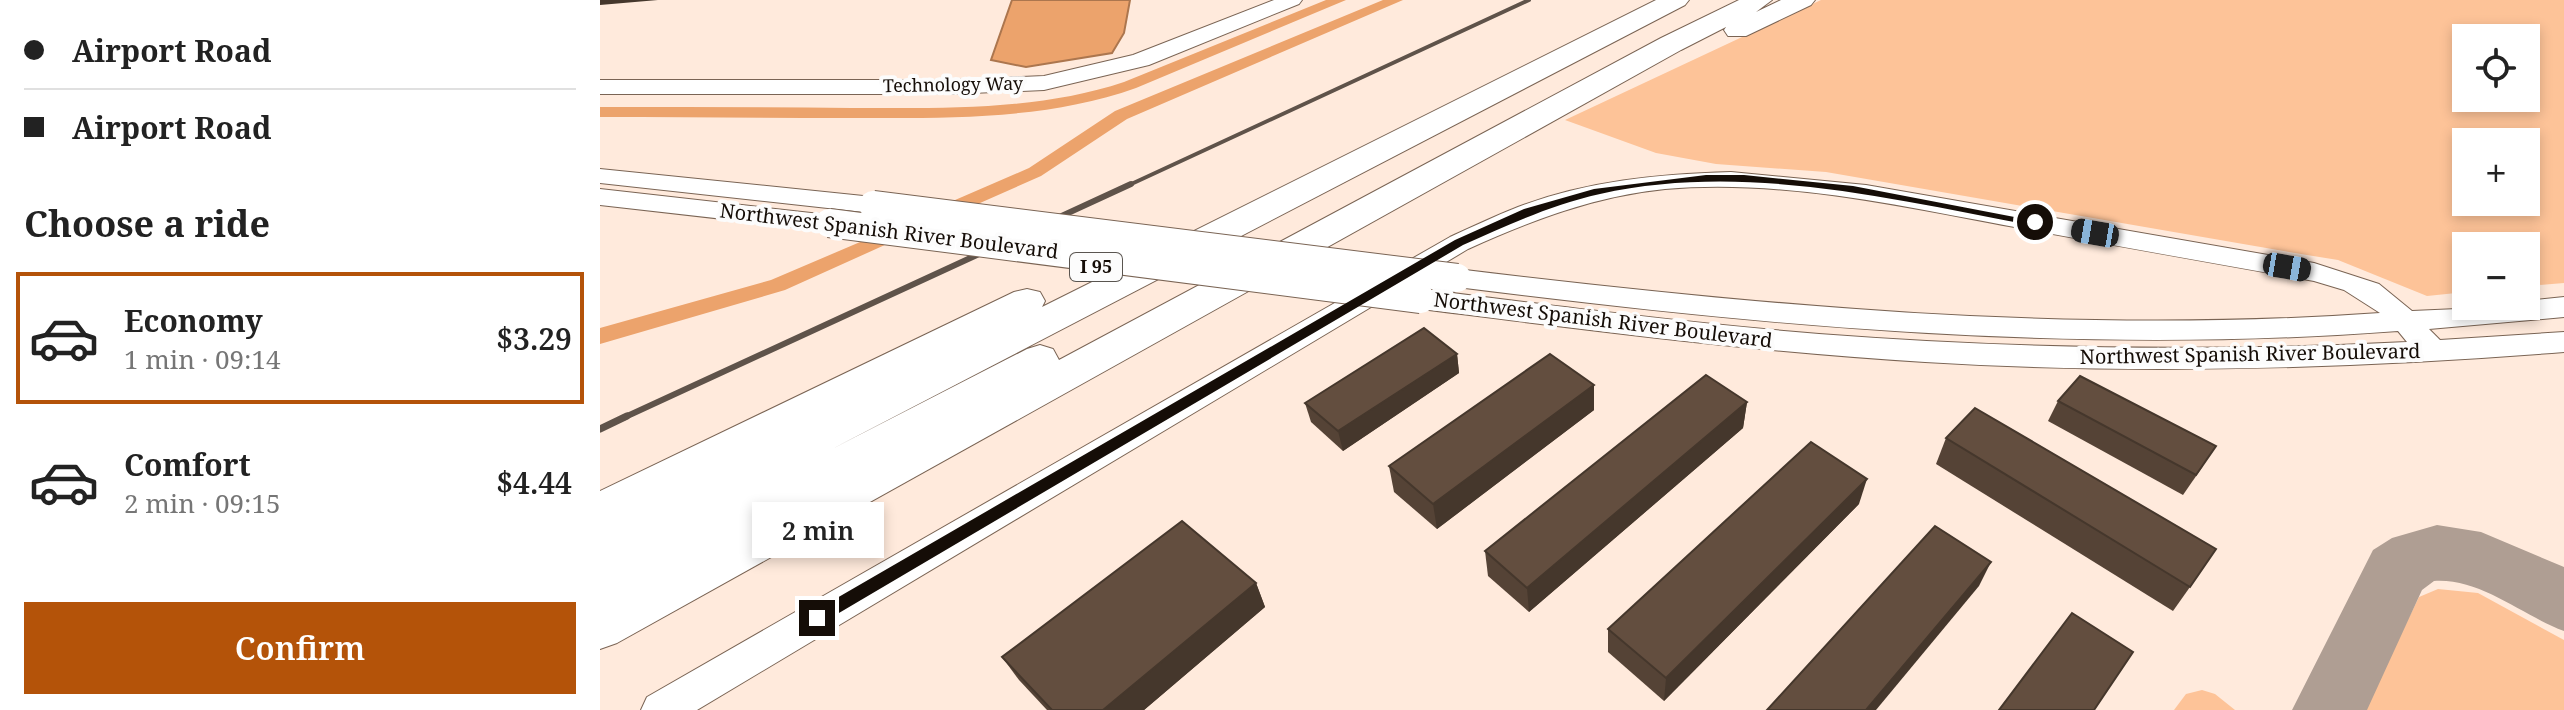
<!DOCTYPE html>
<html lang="en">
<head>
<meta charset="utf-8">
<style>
	:root { --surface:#fff; --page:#f6f6f6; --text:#222; --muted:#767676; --line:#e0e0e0; --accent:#b45309 }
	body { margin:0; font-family:"Noto Serif",serif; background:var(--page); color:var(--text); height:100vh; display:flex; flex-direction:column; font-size:30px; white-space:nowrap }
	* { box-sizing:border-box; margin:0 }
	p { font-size:26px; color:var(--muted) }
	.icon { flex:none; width:44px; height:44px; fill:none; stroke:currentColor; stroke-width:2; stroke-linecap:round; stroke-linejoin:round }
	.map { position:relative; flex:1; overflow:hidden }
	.panel { display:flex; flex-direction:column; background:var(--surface); width:600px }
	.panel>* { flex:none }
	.banner { display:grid; align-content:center; height:176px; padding:0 24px; background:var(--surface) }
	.controls { position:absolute; left:1852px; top:24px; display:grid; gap:16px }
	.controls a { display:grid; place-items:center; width:88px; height:88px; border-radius:0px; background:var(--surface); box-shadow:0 4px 12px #0003; font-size:40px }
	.end { position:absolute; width:36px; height:36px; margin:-18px; border:10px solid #150d07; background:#fff; box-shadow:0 0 0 4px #fff }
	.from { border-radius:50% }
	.bubble { position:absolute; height:56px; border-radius:0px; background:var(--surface); box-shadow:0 4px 12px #0003; font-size:26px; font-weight:600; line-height:56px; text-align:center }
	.car { position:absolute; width:24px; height:48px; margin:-24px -12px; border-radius:10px; box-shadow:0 0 6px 2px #0007; background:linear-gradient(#222 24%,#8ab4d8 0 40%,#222 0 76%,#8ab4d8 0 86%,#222 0) }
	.banner b { display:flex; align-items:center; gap:28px; height:76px; font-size:30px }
	.banner b+b { border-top:2px solid var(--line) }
	.banner i { width:20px; height:20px; background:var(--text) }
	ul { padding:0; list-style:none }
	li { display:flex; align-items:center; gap:24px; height:132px; margin:0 16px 12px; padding:0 8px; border:4px solid transparent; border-radius:0px }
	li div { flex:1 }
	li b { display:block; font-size:30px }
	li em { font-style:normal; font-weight:600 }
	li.selected { border-color:var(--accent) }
	li>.icon { width:72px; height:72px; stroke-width:1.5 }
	h2 { padding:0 24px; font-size:36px; line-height:96px }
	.primary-button { display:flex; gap:16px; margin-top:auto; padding:16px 24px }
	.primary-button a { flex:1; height:92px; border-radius:0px; background:var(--accent); color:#fff; font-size:32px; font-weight:600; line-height:92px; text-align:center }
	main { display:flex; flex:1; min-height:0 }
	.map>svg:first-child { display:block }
</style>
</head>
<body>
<main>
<section class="panel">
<div class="banner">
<b><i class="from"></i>Airport Road</b>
<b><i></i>Airport Road</b>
</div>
<h2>Choose a ride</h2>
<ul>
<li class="selected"><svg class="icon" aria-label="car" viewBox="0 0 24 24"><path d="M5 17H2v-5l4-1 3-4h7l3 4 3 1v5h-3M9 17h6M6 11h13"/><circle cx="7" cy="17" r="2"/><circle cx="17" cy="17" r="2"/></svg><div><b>Economy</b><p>1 min · 09:14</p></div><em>$3.29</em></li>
<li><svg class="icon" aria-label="car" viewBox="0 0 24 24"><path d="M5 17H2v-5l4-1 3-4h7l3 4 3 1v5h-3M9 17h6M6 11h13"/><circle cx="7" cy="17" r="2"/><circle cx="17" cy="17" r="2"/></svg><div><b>Comfort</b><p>2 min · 09:15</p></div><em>$4.44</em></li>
</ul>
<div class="primary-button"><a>Confirm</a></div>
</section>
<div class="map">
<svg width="1964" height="710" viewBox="0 0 1964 710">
	<rect width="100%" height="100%" fill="#ffeadc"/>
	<g fill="#fdc398" fill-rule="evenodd">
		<path d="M 1221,0 L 1964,0 L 1964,283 L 1926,286 L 1926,246 L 1866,246 L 1866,292 L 1827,296 L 1738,260 L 1707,255 L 1226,172 L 1116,164 L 1056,153 L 965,120 ZM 1866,38 L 1926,38 L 1926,98 L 1866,98 ZM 1866,142 L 1926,142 L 1926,202 L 1866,202 Z"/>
		<polygon points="1838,589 1878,593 1964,640 1964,710 1764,710 1819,597"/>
		<polygon points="1602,690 1615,694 1635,710 1574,710 1586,694"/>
	</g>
	<polygon fill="#eca36c" stroke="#ac764e" stroke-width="2" points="412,0 530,0 524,33 512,53 426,67 391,60"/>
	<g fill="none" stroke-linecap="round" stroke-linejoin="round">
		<g fill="#eca36c" fill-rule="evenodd">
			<path d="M 726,0 L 746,0 L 536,88 C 443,121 342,118 245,118 C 163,118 82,117 0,117 L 0,107 C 84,107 167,107 251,108 C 342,108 437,111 524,82 Z"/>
			<polygon points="783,0 803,0 527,119 441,176 346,218 339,220 329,214 332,210 429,168 515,111"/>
			<polygon points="300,225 307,227 310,231 307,235 185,290 0,344 0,328 171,280"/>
		</g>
		<path fill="#af9e93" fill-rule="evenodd" d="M 1837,525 L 1881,532 L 1964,567 L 1964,631 C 1921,615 1881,578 1834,581 L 1822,590 L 1767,710 L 1692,710 L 1773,550 L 1792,538 Z"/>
		<g stroke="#7a6454" stroke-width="2">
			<g id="secondary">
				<polygon points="674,0 702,0 699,4 549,65 444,90 348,94 0,94 0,80 348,80 444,76 533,55"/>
				<polygon points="0,169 273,197 282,199 286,205 282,211 273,213 0,183"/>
				<path d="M 1131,172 L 1266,185 L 1714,263 L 1779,284 L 1812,311 L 1926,306 L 1926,301 L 1964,297 L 1964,317 L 1829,329 L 1840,340 L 1964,332 L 1964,352 C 1751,369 1538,375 1325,362 C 1156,352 989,330 821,309 L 811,306 L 807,299 L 811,292 L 821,289 C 954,306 1086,323 1219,334 C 1415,349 1611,352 1807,342 L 1798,331 C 1483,355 1170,327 857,287 L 847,284 L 843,278 L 847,272 L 857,269 C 1163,306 1471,335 1780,313 L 1744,290 L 1714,281 C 1612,263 1510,245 1409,226 C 1296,205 1181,179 1065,189 C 995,196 932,220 868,249 L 97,710 L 41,710 L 47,697 L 850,237 C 872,227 895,216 918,207 C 986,181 1059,174 1131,172 Z"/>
				<polygon points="0,189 229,215 238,217 242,223 238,229 229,231 0,205"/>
			</g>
		</g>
		<g stroke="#7a6454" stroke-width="2">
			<polygon id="highway" points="1056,0 1089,0 1085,5 230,450 427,349 440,345 453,349 459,360 1061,38 1139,0 1172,0 1156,12 1181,0 1215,0 1211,5 1146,36 1128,36 1124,30 1126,27 1081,50 17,643 0,649 0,567 5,565 0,567 0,491 414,292 427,289 440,292 445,301 442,307"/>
		</g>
		<use href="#secondary" fill="#fff" fill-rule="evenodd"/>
		<use href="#highway" fill="#fff" fill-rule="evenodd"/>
		<polyline stroke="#5f534a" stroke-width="4" points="527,186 929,0"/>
		<polyline stroke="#5f534a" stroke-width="6" points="23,418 531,184"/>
		<polyline stroke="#5f534a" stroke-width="7" points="0,429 27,416"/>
		<g stroke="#7a6454" stroke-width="30" stroke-linecap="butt">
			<g id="secondary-bridge">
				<polyline points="273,205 857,278"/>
				<polyline points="229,223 821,299"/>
			</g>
		</g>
		<use href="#secondary-bridge" stroke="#fff" stroke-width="28"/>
	</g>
	<g fill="#554336">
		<polygon points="857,354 859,373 743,451 711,422 705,403"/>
		<polygon points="994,385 994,410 837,529 794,492 789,466"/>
		<polygon points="1458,401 1603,466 1583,495 1448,421"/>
		<polygon points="1147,402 1143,428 929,612 888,576 885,551"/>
		<polygon points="1346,438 1590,587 1573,611 1336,464"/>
		<polygon points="1259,504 1064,701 1008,652 1008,629"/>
		<polygon points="656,583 665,607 544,710 447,710 419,680 402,657"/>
	</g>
	<g fill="#45372c">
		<polygon points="0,0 58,0 0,5"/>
		<polygon points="857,354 859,373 743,451 738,431"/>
		<polygon points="994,385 994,410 837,529 833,504"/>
		<polygon points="1147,402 1143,428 929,612 927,588"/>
		<polygon points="1267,479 1259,504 1064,701 1066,678"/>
		<polygon points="1391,562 1379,586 1276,710 1266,710"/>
		<polygon points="656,583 665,607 544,710 503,710"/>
	</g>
	<g fill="#634e3f" stroke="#45372c" stroke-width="2">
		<polygon points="824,328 857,354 738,431 705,403"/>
		<polygon points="950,354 994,385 833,504 789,466"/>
		<polygon points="1106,375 1147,402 927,588 885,551"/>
		<polygon points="1480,376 1616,446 1596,475 1458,401"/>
		<polygon points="1375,408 1616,549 1590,587 1346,438"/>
		<polygon points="1211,442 1267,479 1066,678 1008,629"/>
		<polygon points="582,521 656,583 503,710 452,710 402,657"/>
		<polygon points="1335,526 1391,562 1266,710 1167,710"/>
		<polygon points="1472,613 1533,652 1494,710 1399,710"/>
	</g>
	<path fill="#150d07" d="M 1106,175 L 1144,175 L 1253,186 L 1440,222 L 1435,226 C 1292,199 1145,162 1000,194 C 951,205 908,225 863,245 L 222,623 L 211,623 L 211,613 L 855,240 L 924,209 L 994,189 Z"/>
	<g text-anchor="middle" stroke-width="8" stroke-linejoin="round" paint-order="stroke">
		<g font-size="18" fill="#150d07" stroke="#fcfcfc">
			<text transform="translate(353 85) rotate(-1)" y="6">Technology Way</text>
		</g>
		<rect fill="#fcfcfc" stroke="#5a5550" stroke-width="2" x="470" y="253" width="52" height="28" rx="6"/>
		<g font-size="18" font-weight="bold" fill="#150d07">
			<text x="496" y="273">I 95</text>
		</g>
		<g font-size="20" fill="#150d07" stroke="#fcfcfc">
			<text transform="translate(289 231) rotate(7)" y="7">Northwest Spanish River Boulevard</text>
			<text transform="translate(1003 320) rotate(7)" y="7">Northwest Spanish River Boulevard</text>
			<text transform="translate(1650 354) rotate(-1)" y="7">Northwest Spanish River Boulevard</text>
		</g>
	</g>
</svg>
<div class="controls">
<a><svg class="icon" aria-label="locate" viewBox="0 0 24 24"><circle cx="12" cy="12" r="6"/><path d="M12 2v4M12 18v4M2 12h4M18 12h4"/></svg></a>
<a>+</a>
<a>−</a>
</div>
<i class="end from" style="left:1435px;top:222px"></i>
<i class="end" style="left:217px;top:618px"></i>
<div class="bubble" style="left:152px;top:502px;width:132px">2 min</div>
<i class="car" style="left:1495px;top:233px;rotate:280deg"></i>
<i class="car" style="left:1687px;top:267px;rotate:100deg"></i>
</div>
</main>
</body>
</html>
